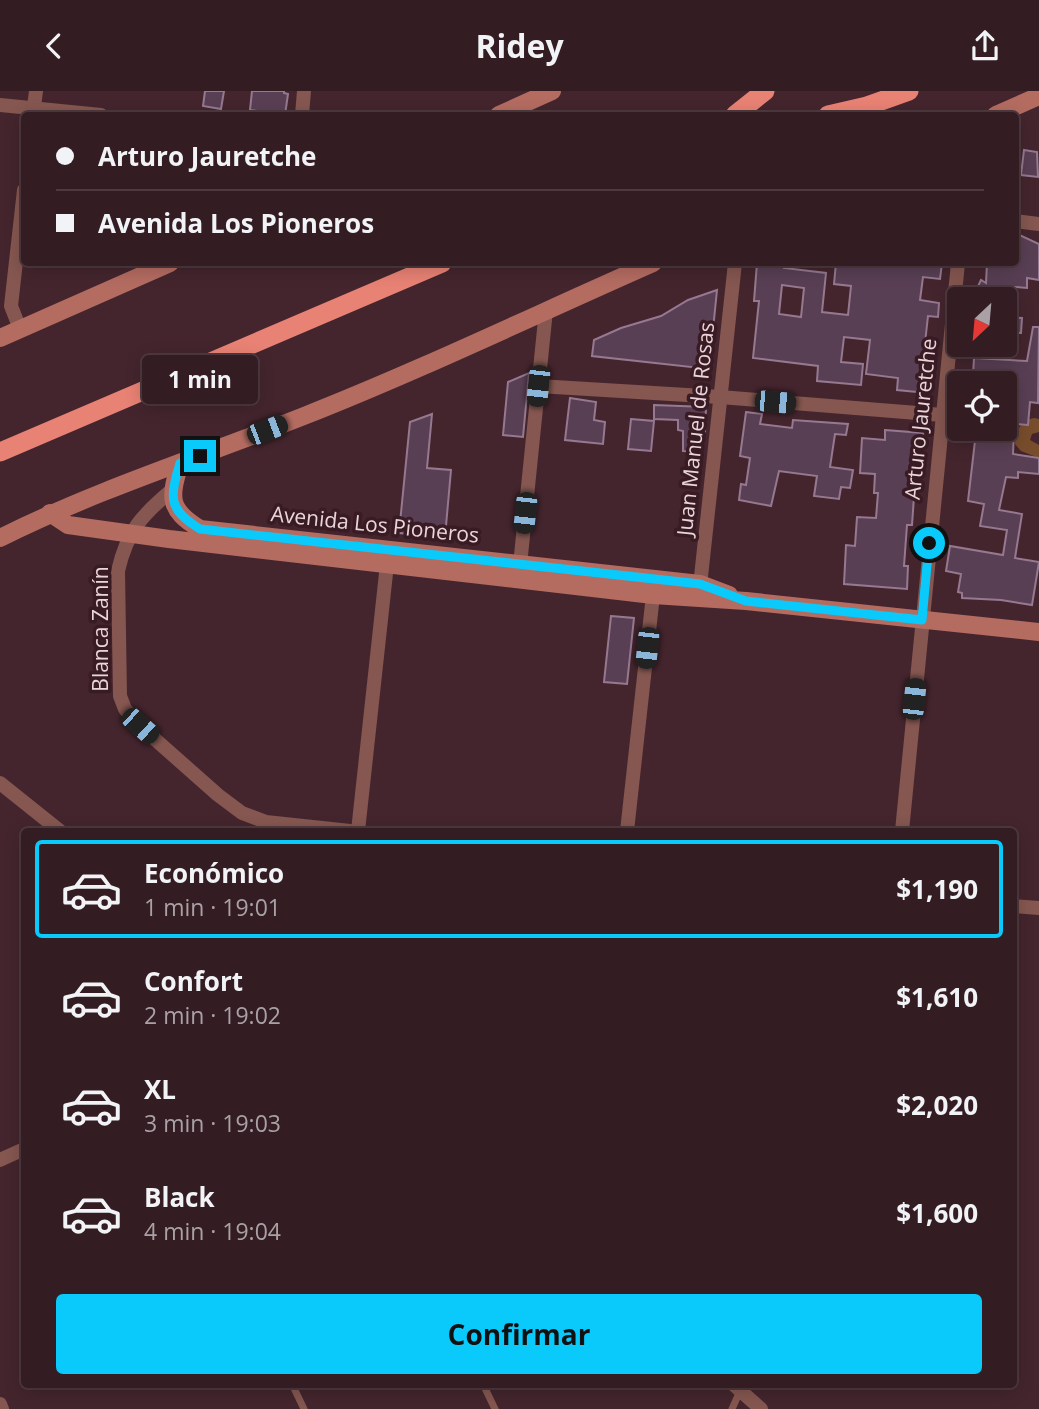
<!DOCTYPE html>
<html lang="es">
<head>
<meta charset="utf-8">
<style>
	:root { --surface:#331c22; --page:#3b252a; --text:#f1f3f6; --muted:#a9a1a5; --line:#4e3a40; --accent:#09cafa }
	body { margin:0; font-family:"Open Sans",sans-serif; background:var(--page); color:var(--text); height:100vh; display:flex; flex-direction:column; font-size:26px; white-space:nowrap }
	* { box-sizing:border-box; margin:0 }
	p { font-size:23px; color:var(--muted) }
	.icon { flex:none; width:38px; height:38px; fill:none; stroke:currentColor; stroke-width:2; stroke-linecap:round; stroke-linejoin:round }
	.map { position:relative; flex:1; overflow:hidden }
	.sheet { position:absolute; left:21px; top:737px; width:996px; height:560px; display:flex; flex-direction:column; background:var(--surface); border-radius:7px; box-shadow:0 4px 18px #0003,0 0 0 2px var(--line) }
	.sheet>* { flex:none }
	.hud { position:absolute; left:21px; top:21px; width:998px; height:154px; border-radius:7px; box-shadow:0 4px 18px #0003,0 0 0 2px var(--line); display:grid; align-content:center; height:154px; padding:0 35px; background:var(--surface) }
	.needle { width:46px; rotate:206deg }
	.fabs { position:absolute; left:947px; top:196px; display:grid; gap:14px }
	.fabs a { display:grid; place-items:center; width:70px; height:70px; border-radius:7px; background:var(--surface); box-shadow:0 4px 18px #0003,0 0 0 2px var(--line); font-size:35px }
	.end { position:absolute; width:32px; height:32px; margin:-16px; border:9px solid #09cafa; background:#111; box-shadow:0 0 0 4px #111 }
	.from { border-radius:50% }
	.bubble { position:absolute; height:49px; border-radius:7px; background:var(--surface); box-shadow:0 4px 18px #0003,0 0 0 2px var(--line); font-size:23px; font-weight:700; line-height:49px; text-align:center }
	.car { position:absolute; width:21px; height:42px; margin:-21px -10px; border-radius:9px; box-shadow:0 0 5px 2px #0007; background:linear-gradient(#222 24%,#8ab4d8 0 40%,#222 0 76%,#8ab4d8 0 86%,#222 0) }
	.hud b { display:flex; align-items:center; gap:24px; height:66px; font-size:26px }
	.hud b+b { border-top:2px solid var(--line) }
	.hud i { width:18px; height:18px; background:var(--text) }
	ul { padding:12px 0 0; list-style:none }
	li { display:flex; align-items:center; gap:21px; height:98px; margin:0 14px 10px; padding:0 21px; border:4px solid transparent; border-radius:7px }
	li div { flex:1 }
	li b { display:block; font-size:26px }
	li em { font-style:normal; font-weight:700 }
	li.on { border-color:var(--accent) }
	li>.icon { width:63px; height:63px; stroke-width:1.5 }
	.button { display:flex; gap:14px; margin-top:auto; padding:14px 35px }
	.button a { flex:1; height:80px; border-radius:7px; background:var(--accent); color:#111; font-size:28px; font-weight:700; line-height:80px; text-align:center }
	header { display:flex; justify-content:space-between; align-items:center; height:91px; padding:0 35px; background:var(--surface); font-size:32px; font-weight:700 }
	.map>svg:first-child { display:block }
</style>
</head>
<body>
<header><svg class="icon" aria-label="back" viewBox="0 0 24 24"><path d="M15 5l-7 7 7 7"/></svg>Ridey<svg class="icon" aria-label="share" viewBox="0 0 24 24"><path d="M12 15V3M7 8l5-5 5 5M5 13v7h14v-7"/></svg></header>
<div class="map">
<svg width="1039" height="1318" viewBox="0 0 1039 1318">
	<rect width="100%" height="100%" fill="#44252e"/>
	<path fill="#784d2c" d="M 1034,327 L 1039,328 L 1039,341 L 1032,343 L 1030,349 L 1039,354 L 1039,367 L 1021,360 L 1015,353 C 1016,339 1020,330 1034,327 Z"/>
	<g fill="#593f54" stroke="#967990" stroke-width="2" fill-rule="evenodd">
		<polygon points="205,0 224,0 221,18 203,15"/>
		<polygon points="252,0 284,0 284,2 288,3 285,24 250,19"/>
		<polygon points="1024,59 1037,61 1038,86 1021,84"/>
		<polygon points="1015,142 1039,153 1039,189 1027,187 1027,197 1015,196 1009,208 972,208 981,189 986,192 987,172 1015,172"/>
		<path d="M 757,172 L 785,172 L 784,177 L 826,182 L 822,221 L 848,224 L 851,195 L 834,193 L 836,172 L 942,172 L 940,188 L 923,186 L 920,209 L 939,212 L 938,226 L 928,225 L 922,279 L 929,279 L 927,302 L 897,299 L 898,287 L 866,283 L 870,249 L 844,246 L 841,271 L 863,273 L 861,294 L 817,290 L 818,275 L 753,267 L 759,210 L 754,210 ZM 782,194 L 804,197 L 801,226 L 779,223 Z"/>
		<polygon points="717,199 709,278 592,265 594,249 621,237 661,225 688,209"/>
		<polygon points="1004,226 1022,227 1021,242 1004,241"/>
		<polygon points="1033,236 1039,236 1038,312 1030,311 1028,334 1004,332 1004,292 993,292 993,285 973,284 974,267 1027,270"/>
		<polygon points="529,282 523,346 503,344 508,291"/>
		<polygon points="570,307 596,311 594,329 605,331 603,353 565,349"/>
		<polygon points="654,314 706,316 705,341 699,340 698,361 683,360 683,340 678,339 678,329 654,328"/>
		<polygon points="746,321 762,323 760,333 792,337 793,329 848,333 846,344 835,343 830,376 853,379 850,397 841,396 839,408 814,405 817,385 779,380 771,415 739,409 741,393 746,394 750,367 740,365"/>
		<polygon points="432,323 427,377 451,379 445,446 399,442 410,331"/>
		<polygon points="631,328 654,330 651,360 628,358"/>
		<polygon points="982,338 1014,338 1013,363 1039,367 1039,383 1018,381 1018,387 1006,386 999,419 1022,423 1015,467 1039,471 1032,514 1001,509 962,507 962,502 958,501 961,483 946,480 950,455 1003,464 1007,439 980,435 984,413 968,410 975,350 981,351"/>
		<polygon points="885,339 923,342 921,363 917,363 912,434 907,434 904,475 908,475 907,498 844,493 846,454 855,455 857,426 876,427 878,402 874,402 875,383 860,382 862,347 885,349"/>
		<polygon points="611,525 634,527 627,593 604,591"/>
	</g>
	<g fill="none" stroke-linecap="round" stroke-linejoin="round">
		<g stroke="#855750" stroke-width="7">
			<polyline points="292,1293 304,1318"/>
			<polyline points="483,1293 495,1318"/>
			<polyline points="732,1318 740,1300"/>
		</g>
		<g stroke="#855750" stroke-width="14">
			<polyline points="0,14 101,24"/>
			<polyline points="33,24 36,0"/>
			<polyline points="302,24 304,0"/>
			<polyline points="1015,130 1039,133"/>
			<polyline points="20,238 11,215 24,99"/>
			<polyline points="538,295 720,306 942,324"/>
			<path d="M 172,399 C 142,424 127,440 118,480 L 120,605 L 125,618 L 140,635 L 218,704 L 242,722 L 266,731 L 350,740"/>
			<polyline points="519,484 546,219"/>
			<polyline points="699,504 735,172"/>
			<polyline points="0,692 60,740"/>
			<polyline points="358,740 388,464"/>
			<polyline points="627,740 653,504"/>
			<polyline points="902,740 958,172"/>
			<polyline points="1013,815 1039,817"/>
			<polyline points="0,1069 24,1058"/>
			<polyline points="733,1293 761,1318"/>
			<polyline points="0,1313 2,1318"/>
		</g>
		<g stroke="#b46c61" stroke-width="18">
			<polyline points="499,24 552,0"/>
			<polyline points="996,24 1039,5"/>
			<polyline points="0,247 170,172"/>
			<path d="M 180,372 C 170,406 167,418 200,438 L 700,493 L 729,504"/>
			<polyline points="50,422 68,434 169,448 653,504 746,510 1039,541"/>
			<path d="M 0,447 C 98,398 203,365 304,325 C 423,278 537,223 653,172"/>
		</g>
		<g stroke="#e88274" stroke-width="19">
			<polyline points="735,24 765,0"/>
			<polyline points="828,24 867,15 909,0"/>
			<polyline points="0,361 442,172"/>
		</g>
	</g>
	<g fill="none" stroke-linecap="round" stroke-linejoin="round">
		<path stroke="#09cafa" stroke-width="9" d="M 200,365 L 180,372 C 170,406 167,418 200,438 L 700,493 L 746,510 L 922,529 L 929,452"/>
	</g>
	<g text-anchor="middle" stroke-width="7" stroke-linejoin="round" paint-order="stroke">
		<g font-size="21" fill="#ead5da" stroke="#391b24">
			<text transform="translate(921 328) rotate(-84)" y="7">Arturo Jauretche</text>
			<text transform="translate(696 338) rotate(-84)" y="7">Juan Manuel de Rosas</text>
			<text transform="translate(375 434) rotate(6)" y="7">Avenida Los Pioneros</text>
			<text transform="translate(101 538) rotate(-90)" y="7">Blanca Zanín</text>
		</g>
	</g>
</svg>
<div class="fabs">
<a><svg class="needle" viewBox="-14 -14 28 28"><path d="M0-13l5 13h-10z" fill="#e53935"/><path d="M0 13l5-13h-10z" fill="#a9a1a5"/></svg></a>
<a><svg class="icon" aria-label="locate" viewBox="0 0 24 24"><circle cx="12" cy="12" r="6"/><path d="M12 2v4M12 18v4M2 12h4M18 12h4"/></svg></a>
</div>
<i class="end from" style="left:929px;top:452px"></i>
<i class="end" style="left:200px;top:365px"></i>
<div class="bubble" style="left:142px;top:264px;width:116px">1 min</div>
<i class="car" style="left:538px;top:295px;rotate:186deg"></i>
<i class="car" style="left:775px;top:311px;rotate:95deg"></i>
<i class="car" style="left:267px;top:339px;rotate:69deg"></i>
<i class="car" style="left:525px;top:422px;rotate:186deg"></i>
<i class="car" style="left:647px;top:557px;rotate:186deg"></i>
<i class="car" style="left:914px;top:608px;rotate:6deg"></i>
<i class="car" style="left:140px;top:635px;rotate:132deg"></i>
<div class="hud">
<b><i class="from"></i>Arturo Jauretche</b>
<b><i></i>Avenida Los Pioneros</b>
</div>
<section class="sheet">
<ul>
<li class="on"><svg class="icon" aria-label="car" viewBox="0 0 24 24"><path d="M5 17H2v-5l4-1 3-4h7l3 4 3 1v5h-3M9 17h6M6 11h13"/><circle cx="7" cy="17" r="2"/><circle cx="17" cy="17" r="2"/></svg><div><b>Económico</b><p>1 min · 19:01</p></div><em>$1,190</em></li>
<li><svg class="icon" aria-label="car" viewBox="0 0 24 24"><path d="M5 17H2v-5l4-1 3-4h7l3 4 3 1v5h-3M9 17h6M6 11h13"/><circle cx="7" cy="17" r="2"/><circle cx="17" cy="17" r="2"/></svg><div><b>Confort</b><p>2 min · 19:02</p></div><em>$1,610</em></li>
<li><svg class="icon" aria-label="car" viewBox="0 0 24 24"><path d="M5 17H2v-5l4-1 3-4h7l3 4 3 1v5h-3M9 17h6M6 11h13"/><circle cx="7" cy="17" r="2"/><circle cx="17" cy="17" r="2"/></svg><div><b>XL</b><p>3 min · 19:03</p></div><em>$2,020</em></li>
<li><svg class="icon" aria-label="car" viewBox="0 0 24 24"><path d="M5 17H2v-5l4-1 3-4h7l3 4 3 1v5h-3M9 17h6M6 11h13"/><circle cx="7" cy="17" r="2"/><circle cx="17" cy="17" r="2"/></svg><div><b>Black</b><p>4 min · 19:04</p></div><em>$1,600</em></li>
</ul>
<div class="button"><a>Confirmar</a></div>
</section>
</div>
</body>
</html>
